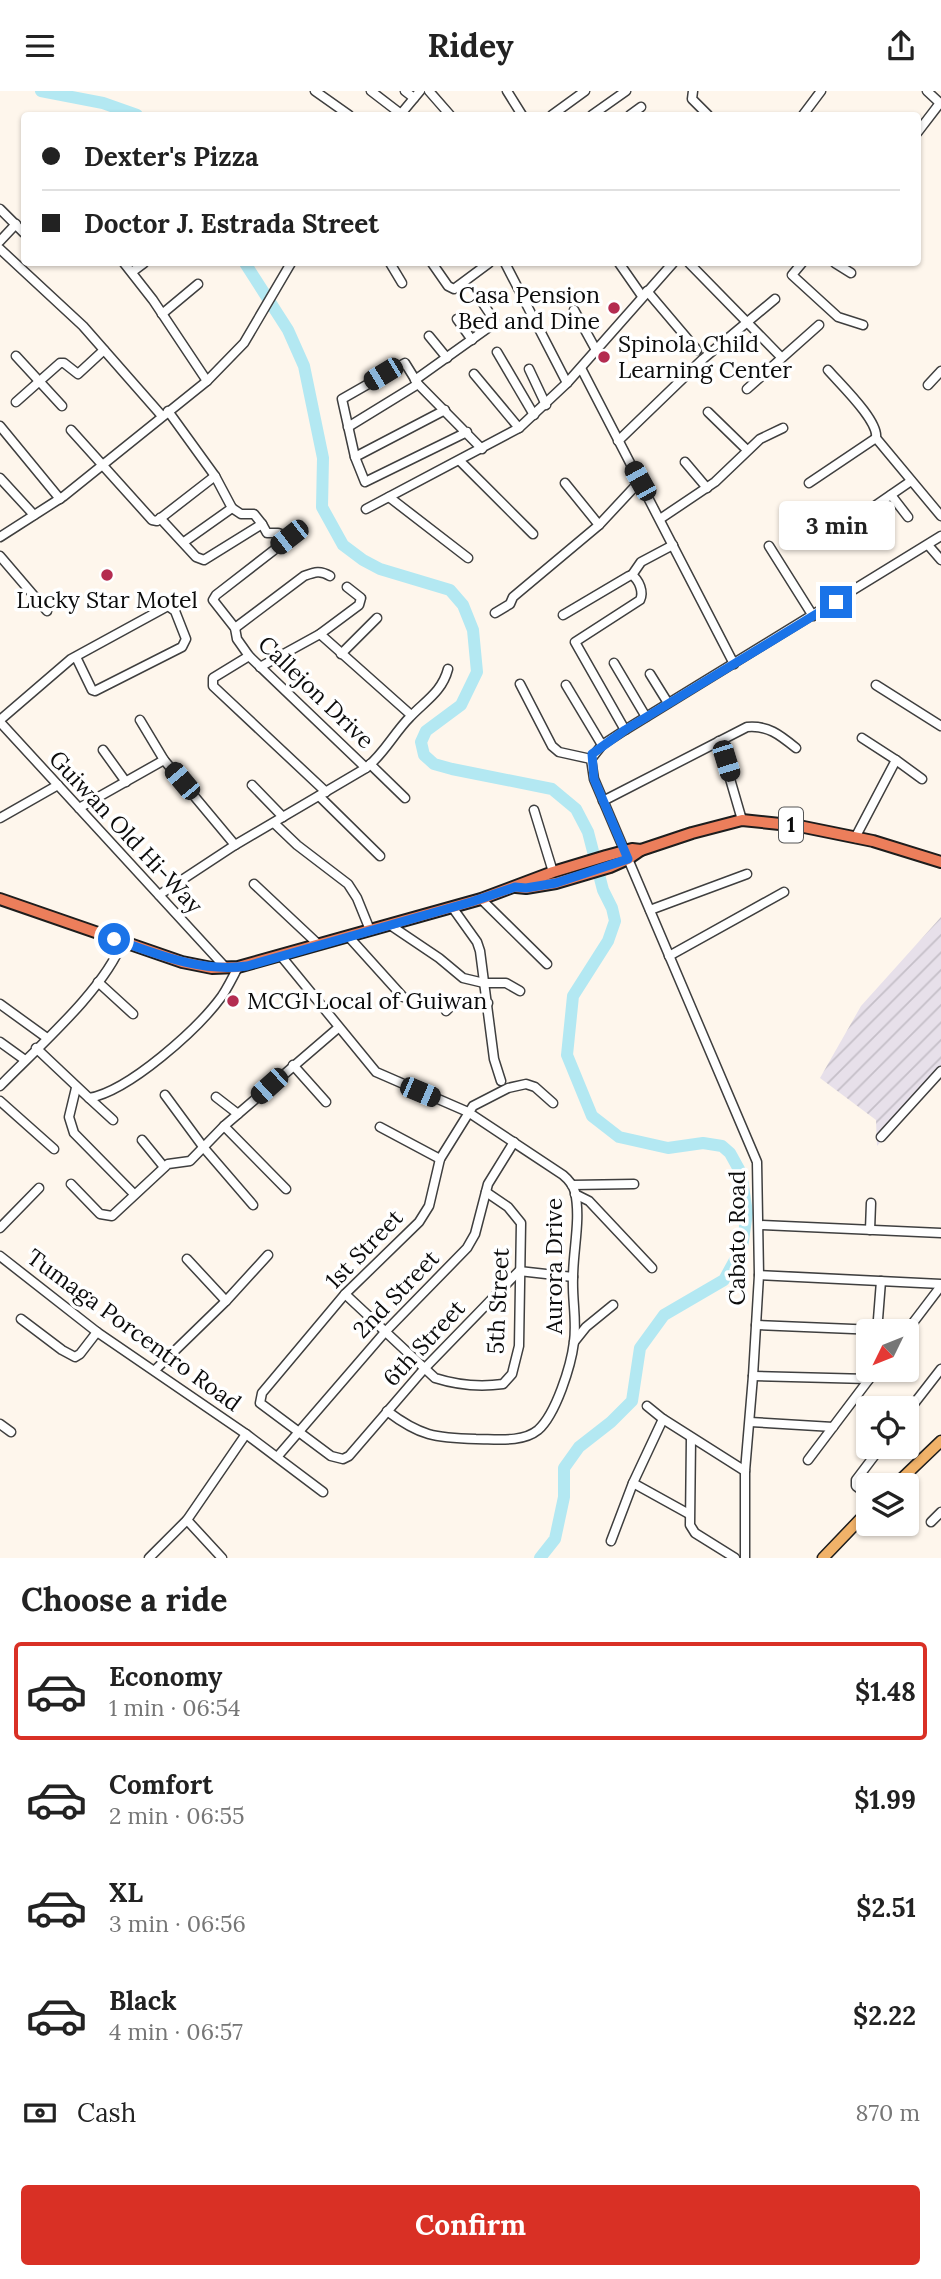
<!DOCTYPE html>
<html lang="en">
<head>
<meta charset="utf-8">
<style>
	:root { --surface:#fff; --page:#f2f2f2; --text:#222; --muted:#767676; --line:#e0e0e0; --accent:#d93025 }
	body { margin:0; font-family:Lora,serif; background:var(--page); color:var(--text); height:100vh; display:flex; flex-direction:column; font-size:26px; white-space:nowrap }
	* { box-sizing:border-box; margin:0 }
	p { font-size:23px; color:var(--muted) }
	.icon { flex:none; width:38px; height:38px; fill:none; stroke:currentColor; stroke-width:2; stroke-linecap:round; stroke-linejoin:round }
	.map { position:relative; height:1467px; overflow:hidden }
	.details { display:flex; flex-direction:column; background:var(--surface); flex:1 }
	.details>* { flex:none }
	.top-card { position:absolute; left:21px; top:21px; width:900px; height:154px; border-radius:7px; box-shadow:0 2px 5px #0004; display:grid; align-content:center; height:154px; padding:0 21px; background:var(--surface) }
	.needle { width:46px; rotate:227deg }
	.buttons { position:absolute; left:856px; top:1228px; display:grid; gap:14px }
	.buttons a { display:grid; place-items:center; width:63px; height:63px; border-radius:7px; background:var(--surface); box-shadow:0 2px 5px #0004; font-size:35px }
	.end { position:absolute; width:32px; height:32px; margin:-16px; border:9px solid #1a73e8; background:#fff; box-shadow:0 0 0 4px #fff }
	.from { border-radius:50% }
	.bubble { position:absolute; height:49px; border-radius:7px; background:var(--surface); box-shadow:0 2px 5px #0004; font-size:23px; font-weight:800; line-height:49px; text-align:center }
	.car { position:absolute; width:21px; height:42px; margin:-21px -10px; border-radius:9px; box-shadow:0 0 5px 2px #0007; background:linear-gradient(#222 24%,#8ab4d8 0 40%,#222 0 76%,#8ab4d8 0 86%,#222 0) }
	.top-card b { display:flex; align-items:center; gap:24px; height:66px; font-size:26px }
	.top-card b+b { border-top:2px solid var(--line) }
	.top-card i { width:18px; height:18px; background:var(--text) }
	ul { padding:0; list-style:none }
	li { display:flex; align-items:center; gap:21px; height:98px; margin:0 14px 10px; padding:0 7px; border:4px solid transparent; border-radius:7px }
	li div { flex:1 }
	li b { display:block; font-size:26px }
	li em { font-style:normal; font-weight:800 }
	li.selected { border-color:var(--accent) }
	li>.icon { width:63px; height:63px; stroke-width:1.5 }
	h2 { padding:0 21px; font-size:32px; line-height:84px }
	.pay { display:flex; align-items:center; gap:18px; height:77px; padding:0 21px; font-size:26px }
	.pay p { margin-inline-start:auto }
	.cta { display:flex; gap:14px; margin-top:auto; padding:14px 21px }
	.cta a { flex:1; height:80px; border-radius:7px; background:var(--accent); color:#fff; font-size:28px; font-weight:800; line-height:80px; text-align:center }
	header { display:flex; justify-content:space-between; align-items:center; height:91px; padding:0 21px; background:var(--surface); font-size:32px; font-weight:800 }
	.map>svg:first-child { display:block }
</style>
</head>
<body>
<header><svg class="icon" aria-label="menu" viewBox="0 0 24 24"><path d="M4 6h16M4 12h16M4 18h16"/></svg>Ridey<svg class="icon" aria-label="share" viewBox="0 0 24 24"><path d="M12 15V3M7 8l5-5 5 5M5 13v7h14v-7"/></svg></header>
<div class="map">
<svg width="941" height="1467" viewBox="0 0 941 1467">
	<defs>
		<pattern id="industrial-furrows" width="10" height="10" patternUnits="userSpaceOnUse" patternTransform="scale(1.75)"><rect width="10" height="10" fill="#e7e0ea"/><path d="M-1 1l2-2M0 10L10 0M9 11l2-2" fill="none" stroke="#c5bfc8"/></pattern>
	</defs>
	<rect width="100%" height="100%" fill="#fef6ec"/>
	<polygon fill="url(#industrial-furrows)" points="941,826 941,983 877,1055 876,1029 820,987 861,915"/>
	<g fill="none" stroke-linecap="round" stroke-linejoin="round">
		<g stroke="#b3e8f2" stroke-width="12">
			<polyline points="41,0 103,12 137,24"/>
			<polyline points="245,172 288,239 304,275 323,367 322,416 343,454 363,469 380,478 450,499 463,514 473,539 477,581 461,614 426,640 421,651 424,664 434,673 452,678 552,698 576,718 588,741 603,799 612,817 615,830 608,850 573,905 567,964 592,1025 619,1046 668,1057 703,1052 722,1055 730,1062 741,1082 747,1122 742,1156 724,1189 664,1224 640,1257 632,1310 611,1331 579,1356 564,1377 564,1406 555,1448 540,1467"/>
		</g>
		<g stroke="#3f3f3f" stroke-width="11">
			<g id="minor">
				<polyline points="315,0 349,24"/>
				<polyline points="371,0 401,23"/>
				<polyline points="405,0 414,7"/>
				<polyline points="429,0 450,24"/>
				<polyline points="507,0 522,24"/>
				<polyline points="693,0 692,8 708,24"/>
				<polyline points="927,0 941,13"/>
				<polyline points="400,24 420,0"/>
				<polyline points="552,24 585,0"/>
				<polyline points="592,24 626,0"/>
				<polyline points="630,24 641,16"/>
				<polyline points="803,24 821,0"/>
				<polyline points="917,42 940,12"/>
				<polyline points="0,118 24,142"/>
				<polyline points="0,150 16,133"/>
				<polyline points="0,158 83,235 162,325"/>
				<polyline points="124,172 153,209 207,290"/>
				<polyline points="390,172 402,192"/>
				<polyline points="432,172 448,195 454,198 489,172"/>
				<polyline points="505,172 567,292"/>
				<polyline points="619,172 642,205"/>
				<polyline points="689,172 781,266"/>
				<polyline points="802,172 792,184 838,226 863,234"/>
				<polyline points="835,172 851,182"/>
				<polyline points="132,181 144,172"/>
				<polyline points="647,200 697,259"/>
				<polyline points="574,219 596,259"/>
				<polyline points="162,223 198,193"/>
				<polyline points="457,228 472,249"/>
				<polyline points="429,245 447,267"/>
				<polyline points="497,261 534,324"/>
				<polyline points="16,265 62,315"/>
				<polyline points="581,277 734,573"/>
				<polyline points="529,278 546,314"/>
				<path d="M 828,279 C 840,293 879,330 876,347 L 941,425"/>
				<polyline points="474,283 519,337"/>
				<polyline points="415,289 492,234 494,229 482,211"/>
				<polyline points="928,294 941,280"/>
				<polyline points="747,298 819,234"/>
				<polyline points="16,311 60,272 64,272 78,283 104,259"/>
				<polyline points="168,320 215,385 232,417 184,451"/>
				<polyline points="708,321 747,359"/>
				<polyline points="0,335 60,408"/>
				<polyline points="348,336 418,293"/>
				<polyline points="71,339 152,429 157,430 215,385"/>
				<polyline points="467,341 365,391 355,366 342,308 405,272 418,293 482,358"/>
				<polyline points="618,350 703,268 775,208"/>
				<polyline points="355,366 445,319"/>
				<polyline points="460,370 533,443"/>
				<polyline points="685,371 707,397"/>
				<polyline points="0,387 34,424"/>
				<polyline points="565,392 599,434"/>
				<polyline points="809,392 876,347"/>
				<polyline points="891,404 908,426"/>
				<polyline points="389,406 468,467"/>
				<polyline points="232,417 241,423 254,423 262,433"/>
				<polyline points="366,418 519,337 567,292 673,172"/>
				<polyline points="160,427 196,466 204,469 262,433 267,442 278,442 289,446"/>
				<polyline points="660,428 715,391 760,348 783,337"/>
				<polyline points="850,432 911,390"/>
				<polyline points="0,446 64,405 207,290 244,252 291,172"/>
				<polyline points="928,454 941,469"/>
				<polyline points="769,455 813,525"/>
				<polyline points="0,465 47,520"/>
				<polyline points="632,484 641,471 673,454"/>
				<polyline points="495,522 510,513 513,506 599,434 640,390"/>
				<path d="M 563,524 L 629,485 L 632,484 C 639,489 644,501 640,509 L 575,551 L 625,639"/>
				<path d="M 235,537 L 304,485 C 315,481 320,479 330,485"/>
				<polyline points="320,543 411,624"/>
				<polyline points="341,563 377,527"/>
				<polyline points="249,565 213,587 213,595 326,701"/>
				<polyline points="614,572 646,626"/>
				<polyline points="260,576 320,543 359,514 361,507 347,496"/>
				<polyline points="650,583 668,612"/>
				<polyline points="520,593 552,655 559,661 591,668"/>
				<polyline points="566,594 602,654"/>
				<polyline points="876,594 941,635"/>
				<polyline points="0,629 71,568 168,515 175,520 186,548 182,556 95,600 92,599 76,566"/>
				<polyline points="140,629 164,669 235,754"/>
				<polyline points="0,631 225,876"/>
				<polyline points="719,650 742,729"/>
				<polyline points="103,659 126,691"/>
				<polyline points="896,669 922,688"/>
				<polyline points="370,673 405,707"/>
				<path d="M 366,677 C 384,663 394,642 410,626 C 425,610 442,601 448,578"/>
				<polyline points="252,694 283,726"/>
				<polyline points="319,705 380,765"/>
				<path d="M 603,710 L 747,636 C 768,634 780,644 796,657"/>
				<polyline points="79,717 164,669"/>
				<polyline points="534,719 553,781"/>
				<polyline points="0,727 58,694"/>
				<polyline points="274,732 297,754 348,793 357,807 370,839"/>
				<polyline points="855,747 896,669 862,647"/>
				<polyline points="254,793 319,854"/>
				<polyline points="159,804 235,754 366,677 249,565 237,548 235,537 213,509 216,504 296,442"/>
				<polyline points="481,808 547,873"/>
				<polyline points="452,816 477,851 480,860 494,968 501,990"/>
				<polyline points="650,819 747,783"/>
				<polyline points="390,834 439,867 463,887 484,892 506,892 520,900"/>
				<polyline points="348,845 403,906"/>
				<path d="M 281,865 L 376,981 L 468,1021 L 563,1084 C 569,1089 573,1094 575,1101 C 581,1128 573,1159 573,1187 C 572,1208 577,1230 574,1251 C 571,1275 556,1323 538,1339 C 522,1352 496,1348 476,1348 C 435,1347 420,1345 387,1320"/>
				<polyline points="669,865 784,801"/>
				<polyline points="98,891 133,923"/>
				<polyline points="0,913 47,947"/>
				<path d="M 446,920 C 459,906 471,910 488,912"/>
				<polyline points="0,951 25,969"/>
				<polyline points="36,957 89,1007"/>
				<polyline points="293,974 326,1011"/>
				<path d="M 0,995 C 35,959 106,897 122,851"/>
				<polyline points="76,997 69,1026 74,1042 134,1103"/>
				<polyline points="165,1004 204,1057 253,1114"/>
				<polyline points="216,1006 238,1023"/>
				<polyline points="0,1010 54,1058"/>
				<polyline points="553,1012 535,996 526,993 508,997 473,1015 440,1068 429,1115 419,1131 345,1203 262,1302 260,1312 331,1365 343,1368 349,1365 424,1278 519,1180 573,1186"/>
				<path d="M 113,1029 L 89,1007 C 129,1000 198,938 222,905 C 228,896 233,886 238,876"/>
				<polyline points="224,1035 286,1098"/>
				<polyline points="380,1036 440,1068"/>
				<polyline points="881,1046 941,980"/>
				<polyline points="142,1049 164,1076"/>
				<polyline points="71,1093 100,1123 112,1125 168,1073 190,1070 224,1035 338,937"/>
				<polyline points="572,1094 634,1093"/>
				<polyline points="575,1103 589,1110 652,1177"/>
				<polyline points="760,1134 941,1142"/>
				<polyline points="0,1137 39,1097"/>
				<polyline points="870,1139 871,1112"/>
				<polyline points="0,1165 97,1241 246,1343 323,1401"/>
				<polyline points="187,1168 226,1210"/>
				<polyline points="759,1184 941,1193"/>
				<path d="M 345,1203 L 435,1287 C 457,1294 481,1296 503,1293 L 512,1283 L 519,1255 L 521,1132 L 508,1116 L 486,1101"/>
				<polyline points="21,1228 62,1259 75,1266 80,1263 97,1241"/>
				<polyline points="756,1234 877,1239"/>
				<polyline points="877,1241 881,1190"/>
				<polyline points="906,1241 941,1195"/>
				<polyline points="574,1251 586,1236 613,1214"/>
				<polyline points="155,1279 226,1210 268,1164"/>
				<polyline points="753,1285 869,1288"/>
				<polyline points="647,1315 663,1328"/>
				<polyline points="906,1323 941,1278"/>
				<polyline points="750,1331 833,1336"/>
				<polyline points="0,1333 11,1341"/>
				<polyline points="691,1347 690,1434 695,1442 735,1467"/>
				<polyline points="278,1365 385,1241 467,1157 475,1143 488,1093 514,1051"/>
				<polyline points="808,1369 876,1279"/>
				<polyline points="868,1404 856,1395 856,1389 881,1356"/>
				<polyline points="689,1423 633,1392 663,1328 745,1380"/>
				<polyline points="187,1429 222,1467"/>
				<polyline points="931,1431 941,1421"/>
				<polyline points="611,1450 633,1392"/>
				<polyline points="149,1467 187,1429 246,1343"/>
				<polyline points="745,1467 745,1380 753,1285 759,1184 757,1071 594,688 591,668 602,654 625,639 941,445"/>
			</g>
		</g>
		<g stroke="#1d1d1d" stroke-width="13">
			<g id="major">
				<polyline points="894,1395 941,1350"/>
				<polyline points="823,1467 868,1420"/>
			</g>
		</g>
		<g stroke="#1d1d1d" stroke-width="14">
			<g id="highway">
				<polyline points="516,796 526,797 556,792 610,776 628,768 641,759 692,742 742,729 799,735 873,750 941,771"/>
				<polyline points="0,808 182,871 212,877 238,876 481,808 553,781 606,765 632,758 641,759"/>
			</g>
		</g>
		<use href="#minor" stroke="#fff" stroke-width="8"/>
		<use href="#major" stroke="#f1b269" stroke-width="10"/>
		<use href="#highway" stroke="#ec7e5b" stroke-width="10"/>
	</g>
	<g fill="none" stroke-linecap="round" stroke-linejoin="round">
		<path stroke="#1a73e8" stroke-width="9" d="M 114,848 C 157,863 201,882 247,875 L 471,811 L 515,796 L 526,797 L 556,792 L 628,768 L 594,688 L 592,663 L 625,639 L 836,511"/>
	</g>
	<g fill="#b42c50" stroke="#fff" stroke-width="2.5">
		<circle cx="614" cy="217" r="7"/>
		<circle cx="604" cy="266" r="7"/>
		<circle cx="107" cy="484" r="7"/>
		<circle cx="233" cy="910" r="7"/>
	</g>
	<g text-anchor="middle" stroke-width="7" stroke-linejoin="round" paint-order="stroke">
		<rect fill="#fff" stroke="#555" stroke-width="2" x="779" y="716.5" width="24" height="35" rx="5"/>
		<g font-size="21" font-weight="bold" fill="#0c0c0c">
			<text x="791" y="741">1</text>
		</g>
		<g font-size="23" fill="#0c0c0c" stroke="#fff" text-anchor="start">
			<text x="600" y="212" text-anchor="end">Casa Pension<tspan x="600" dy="26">Bed and Dine</tspan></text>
			<text x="618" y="261">Spinola Child<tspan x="618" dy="26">Learning Center</tspan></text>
			<text x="107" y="517" text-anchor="middle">Lucky Star Motel</text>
			<text x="247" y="918">MCGI Local of Guiwan</text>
		</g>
		<g font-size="23" fill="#0c0c0c" stroke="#fff">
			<text transform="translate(316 601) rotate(44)" y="8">Callejon Drive</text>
			<text transform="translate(126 741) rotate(47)" y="8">Guiwan Old Hi-Way</text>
			<text transform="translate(737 1147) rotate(-90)" y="8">Cabato Road</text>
			<text transform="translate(364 1158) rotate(-46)" y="8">1st Street</text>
			<text transform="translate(554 1175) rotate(-90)" y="8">Aurora Drive</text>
			<text transform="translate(396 1203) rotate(-46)" y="8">2nd Street</text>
			<text transform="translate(498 1210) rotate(-87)" y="8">5th Street</text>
			<text transform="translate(134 1239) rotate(36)" y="8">Tumaga Porcentro Road</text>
			<text transform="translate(424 1252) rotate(-47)" y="8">6th Street</text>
		</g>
	</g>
</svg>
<div class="buttons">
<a><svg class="needle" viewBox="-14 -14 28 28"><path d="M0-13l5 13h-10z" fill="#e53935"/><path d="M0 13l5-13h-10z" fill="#767676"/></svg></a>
<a><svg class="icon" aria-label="locate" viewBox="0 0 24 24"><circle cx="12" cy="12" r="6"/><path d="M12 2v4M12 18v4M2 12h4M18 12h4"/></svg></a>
<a><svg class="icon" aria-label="layers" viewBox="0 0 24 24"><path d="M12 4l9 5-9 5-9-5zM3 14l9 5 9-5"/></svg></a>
</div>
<i class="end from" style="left:114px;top:848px"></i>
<i class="end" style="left:836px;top:511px"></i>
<div class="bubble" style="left:779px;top:410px;width:116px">3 min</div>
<i class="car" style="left:383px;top:283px;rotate:239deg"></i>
<i class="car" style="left:640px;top:390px;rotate:331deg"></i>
<i class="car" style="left:289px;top:446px;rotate:232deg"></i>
<i class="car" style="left:726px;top:670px;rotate:163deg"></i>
<i class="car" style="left:182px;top:690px;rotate:320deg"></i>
<i class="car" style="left:269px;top:995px;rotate:228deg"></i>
<i class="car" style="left:420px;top:1001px;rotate:113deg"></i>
<div class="top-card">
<b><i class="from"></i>Dexter's Pizza</b>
<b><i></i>Doctor J. Estrada Street</b>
</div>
</div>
<section class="details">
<h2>Choose a ride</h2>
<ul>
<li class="selected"><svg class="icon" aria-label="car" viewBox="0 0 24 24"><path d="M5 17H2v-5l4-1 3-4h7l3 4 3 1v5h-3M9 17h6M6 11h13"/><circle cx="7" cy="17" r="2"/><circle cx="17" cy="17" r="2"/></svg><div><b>Economy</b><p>1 min · 06:54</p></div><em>$1.48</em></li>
<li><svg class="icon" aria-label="car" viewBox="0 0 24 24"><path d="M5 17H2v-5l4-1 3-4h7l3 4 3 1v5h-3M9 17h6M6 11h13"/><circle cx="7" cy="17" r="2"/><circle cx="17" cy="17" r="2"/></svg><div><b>Comfort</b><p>2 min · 06:55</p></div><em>$1.99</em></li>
<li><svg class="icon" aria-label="car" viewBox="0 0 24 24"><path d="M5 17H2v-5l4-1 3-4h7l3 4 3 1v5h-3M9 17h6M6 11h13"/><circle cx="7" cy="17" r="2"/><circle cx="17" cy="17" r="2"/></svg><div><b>XL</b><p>3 min · 06:56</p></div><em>$2.51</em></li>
<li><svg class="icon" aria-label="car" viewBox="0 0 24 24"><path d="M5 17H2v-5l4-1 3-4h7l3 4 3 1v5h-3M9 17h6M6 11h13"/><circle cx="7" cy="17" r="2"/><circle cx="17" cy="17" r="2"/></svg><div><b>Black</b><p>4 min · 06:57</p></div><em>$2.22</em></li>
</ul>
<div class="pay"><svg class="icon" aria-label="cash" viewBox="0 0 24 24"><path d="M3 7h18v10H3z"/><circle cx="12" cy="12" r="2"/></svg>Cash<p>870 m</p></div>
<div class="cta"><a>Confirm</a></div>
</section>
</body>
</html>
